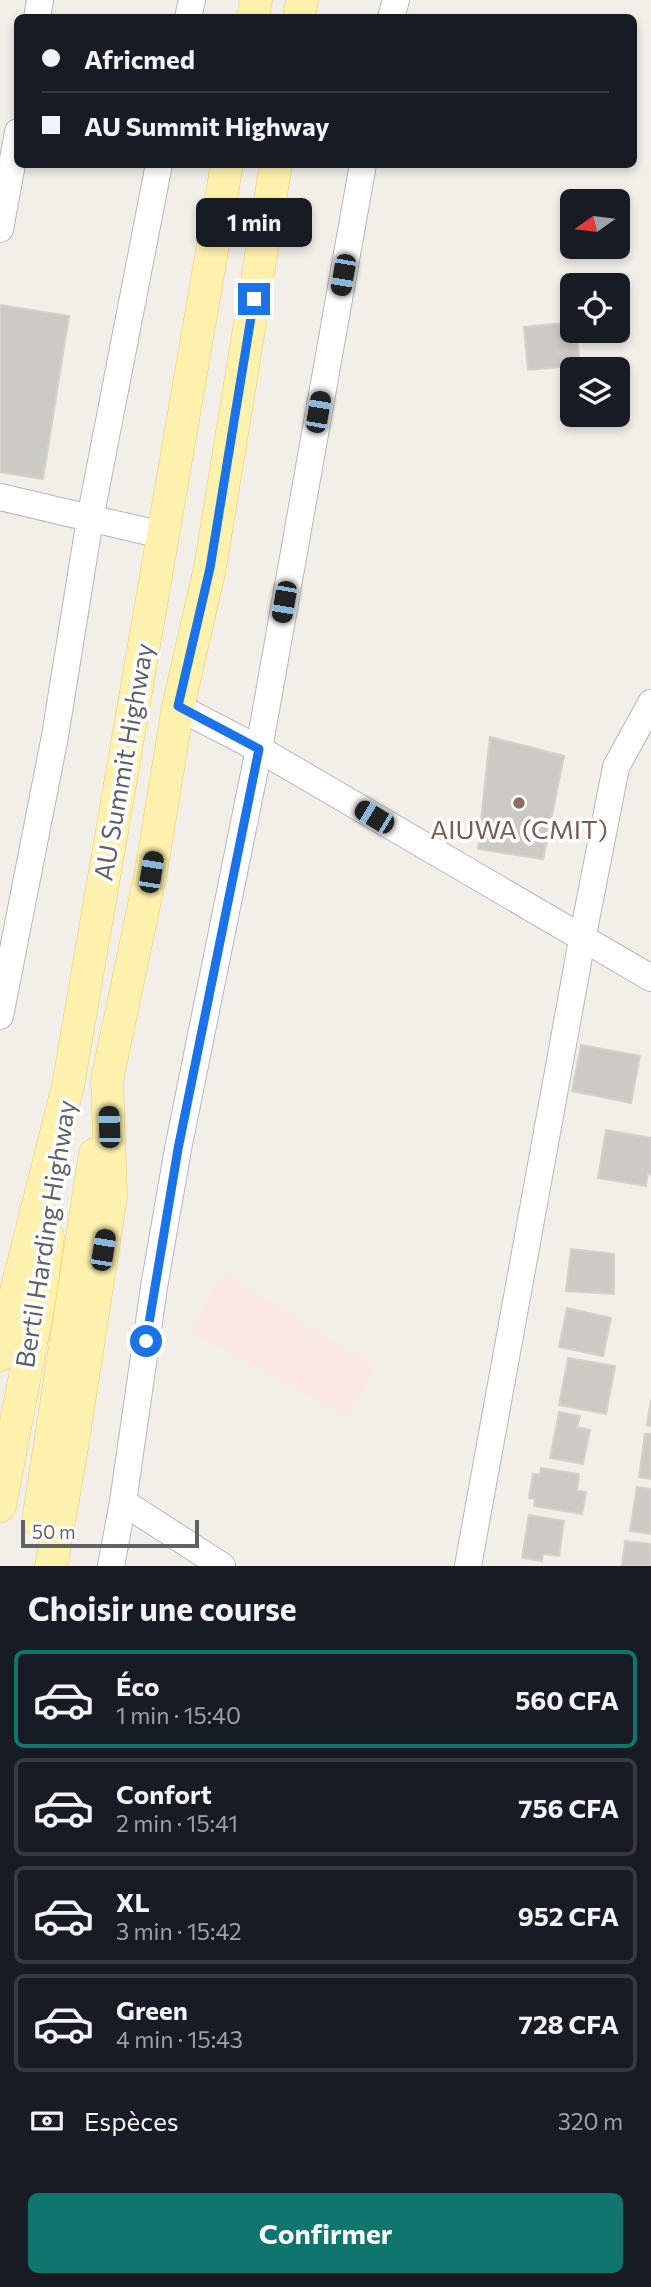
<!DOCTYPE html>
<html lang="fr">
<head>
<meta charset="utf-8">
<style>
	:root { --surface:#171b24; --page:#242831; --text:#f1f3f6; --muted:#9ea1a6; --line:#363941; --accent:#0f766e }
	body { margin:0; font-family:Commissioner,sans-serif; background:var(--page); color:var(--text); height:100vh; display:flex; flex-direction:column; font-size:26px; white-space:nowrap }
	* { box-sizing:border-box; margin:0 }
	p { font-size:23px; color:var(--muted) }
	.icon { flex:none; width:38px; height:38px; fill:none; stroke:currentColor; stroke-width:2; stroke-linecap:round; stroke-linejoin:round }
	.map { position:relative; height:1566px; overflow:hidden }
	.side { display:flex; flex-direction:column; background:var(--surface); flex:1 }
	.side>* { flex:none }
	.top-card { position:absolute; left:14px; top:14px; width:623px; height:154px; border-radius:10px; box-shadow:0 4px 10px #0003; display:grid; align-content:center; height:154px; padding:0 28px; background:var(--surface) }
	.needle { width:46px; rotate:256deg }
	.buttons { position:absolute; left:560px; top:189px; display:grid; gap:14px }
	.buttons a { display:grid; place-items:center; width:70px; height:70px; border-radius:10px; background:var(--surface); box-shadow:0 4px 10px #0003; font-size:35px }
	.scale { position:absolute; left:21px; bottom:18px; width:178px; box-sizing:border-box; padding-left:7px; border:4px solid #5f6368; border-top:0; font-size:19px; line-height:24px; white-space:nowrap; color:#5f6368; -webkit-text-stroke:5px #fff; paint-order:stroke }
	.end { position:absolute; width:32px; height:32px; margin:-16px; border:9px solid #1a73e8; background:#fff; box-shadow:0 0 0 4px #fff }
	.from { border-radius:50% }
	.bubble { position:absolute; height:49px; border-radius:10px; background:var(--surface); box-shadow:0 4px 10px #0003; font-size:23px; font-weight:700; line-height:49px; text-align:center }
	.car { position:absolute; width:21px; height:42px; margin:-21px -10px; border-radius:9px; box-shadow:0 0 5px 2px #0007; background:linear-gradient(#222 24%,#8ab4d8 0 40%,#222 0 76%,#8ab4d8 0 86%,#222 0) }
	.top-card b { display:flex; align-items:center; gap:24px; height:66px; font-size:26px }
	.top-card b+b { border-top:2px solid var(--line) }
	.top-card i { width:18px; height:18px; background:var(--text) }
	ul { padding:0; list-style:none }
	li { display:flex; align-items:center; gap:21px; height:98px; margin:0 14px 10px; padding:0 14px; border:4px solid var(--line); border-radius:10px }
	li div { flex:1 }
	li b { display:block; font-size:26px }
	li em { font-style:normal; font-weight:700 }
	li.active { border-color:var(--accent) }
	li>.icon { width:63px; height:63px; stroke-width:1.5 }
	h2 { padding:0 28px; font-size:32px; line-height:84px }
	.pay { display:flex; align-items:center; gap:18px; height:77px; padding:0 28px; font-size:26px }
	.pay p { margin-inline-start:auto }
	.button { display:flex; gap:14px; margin-top:auto; padding:14px 28px }
	.button a { flex:1; height:80px; border-radius:10px; background:var(--accent); color:#fff; font-size:28px; font-weight:700; line-height:80px; text-align:center }
	.map>svg:first-child { display:block }
</style>
</head>
<body>
<div class="map">
<svg width="651" height="1566" viewBox="0 0 651 1566">
	<rect width="100%" height="100%" fill="#f1efe8"/>
	<polygon fill="#fce8e6" points="223,1273 375,1367 348,1417 190,1331"/>
	<g fill="#cccac5" stroke="#d6d1c6" stroke-width="2">
		<polygon points="0,305 69,316 43,479 0,472"/>
		<polygon points="572,322 572,331 576,331 580,365 528,370 524,327"/>
		<polygon points="490,737 564,756 543,859 478,849"/>
		<polygon points="581,1045 640,1056 631,1103 572,1091"/>
		<polygon points="606,1130 651,1138 651,1174 648,1173 646,1186 598,1178"/>
		<polygon points="571,1249 614,1254 614,1294 566,1291"/>
		<polygon points="567,1308 611,1318 603,1356 559,1347"/>
		<polygon points="568,1358 615,1366 606,1414 559,1405"/>
		<polygon points="651,1400 651,1426 647,1425"/>
		<polygon points="559,1412 580,1416 577,1427 590,1430 583,1464 550,1458"/>
		<polygon points="645,1434 651,1434 651,1479 639,1477"/>
		<polygon points="541,1468 579,1474 577,1491 586,1492 582,1514 534,1506 535,1499 529,1498 533,1474 540,1475"/>
		<polygon points="637,1487 651,1489 651,1534 630,1531"/>
		<polygon points="529,1515 564,1521 559,1556 543,1554 542,1561 522,1558"/>
		<polygon points="625,1541 651,1544 651,1566 622,1566"/>
	</g>
	<g fill="none" stroke-linecap="round" stroke-linejoin="round">
		<g stroke="#b5b8bc" stroke-width="28">
			<g id="minor">
				<polyline points="37,18 40,0"/>
				<polyline points="188,18 192,0"/>
				<polyline points="391,18 396,0"/>
				<polyline points="0,229 18,132"/>
				<polyline points="0,497 162,535"/>
				<polyline points="178,707 259,749 651,978"/>
				<polyline points="0,1016 55,736 90,519 159,164"/>
				<polyline points="123,1502 222,1566"/>
				<polyline points="111,1566 123,1502 154,1287 178,1149 259,749 363,164"/>
				<polyline points="468,1566 582,940 616,767 651,703"/>
			</g>
		</g>
		<g stroke="#f2c960" stroke-width="33">
			<g id="major">
				<polyline points="253,18 256,0"/>
				<polyline points="299,18 302,0"/>
				<polyline points="0,1355 68,1086 227,164"/>
				<polyline points="0,1506 40,1297 48,1237"/>
				<polyline points="38,1521 95,1154"/>
				<polyline points="51,1566 70,1460 111,1197 107,1080 151,872 178,707 210,568 276,164"/>
			</g>
		</g>
		<use href="#minor" stroke="#fff" stroke-width="26"/>
		<use href="#major" stroke="#fff2af" stroke-width="32"/>
	</g>
	<g fill="none" stroke-linecap="round" stroke-linejoin="round">
		<polyline stroke="#1a73e8" stroke-width="9" points="146,1341 178,1149 259,749 178,706 210,568 254,299"/>
	</g>
	<circle fill="#8d6e63" stroke="#fff" stroke-width="2.5" cx="519" cy="803" r="7"/>
	<g text-anchor="middle" stroke-width="7" stroke-linejoin="round" paint-order="stroke">
		<g font-size="26" fill="#5f6368" stroke="#fff">
			<text transform="translate(124 762) rotate(-80)" y="9">AU Summit Highway</text>
			<text transform="translate(46 1234) rotate(-81)" y="9">Bertil Harding Highway</text>
		</g>
		<g font-size="26" fill="#785e54" stroke="#fff">
			<text x="519" y="839">AIUWA (CMIT)</text>
		</g>
	</g>
</svg>
<div class="buttons">
<a><svg class="needle" viewBox="-14 -14 28 28"><path d="M0-13l5 13h-10z" fill="#e53935"/><path d="M0 13l5-13h-10z" fill="#9ea1a6"/></svg></a>
<a><svg class="icon" aria-label="locate" viewBox="0 0 24 24"><circle cx="12" cy="12" r="6"/><path d="M12 2v4M12 18v4M2 12h4M18 12h4"/></svg></a>
<a><svg class="icon" aria-label="layers" viewBox="0 0 24 24"><path d="M12 4l9 5-9 5-9-5zM3 14l9 5 9-5"/></svg></a>
</div>
<div class="scale">50 m</div>
<i class="end from" style="left:146px;top:1341px"></i>
<i class="end" style="left:254px;top:299px"></i>
<div class="bubble" style="left:196px;top:198px;width:116px">1 min</div>
<i class="car" style="left:343px;top:275px;rotate:190deg"></i>
<i class="car" style="left:318px;top:412px;rotate:10deg"></i>
<i class="car" style="left:284px;top:602px;rotate:190deg"></i>
<i class="car" style="left:374px;top:817px;rotate:301deg"></i>
<i class="car" style="left:151px;top:872px;rotate:9deg"></i>
<i class="car" style="left:109px;top:1127px;rotate:358deg"></i>
<i class="car" style="left:103px;top:1250px;rotate:9deg"></i>
<div class="top-card">
<b><i class="from"></i>Africmed</b>
<b><i></i>AU Summit Highway</b>
</div>
</div>
<section class="side">
<h2>Choisir une course</h2>
<ul>
<li class="active"><svg class="icon" aria-label="car" viewBox="0 0 24 24"><path d="M5 17H2v-5l4-1 3-4h7l3 4 3 1v5h-3M9 17h6M6 11h13"/><circle cx="7" cy="17" r="2"/><circle cx="17" cy="17" r="2"/></svg><div><b>Éco</b><p>1 min · 15:40</p></div><em>560 CFA</em></li>
<li><svg class="icon" aria-label="car" viewBox="0 0 24 24"><path d="M5 17H2v-5l4-1 3-4h7l3 4 3 1v5h-3M9 17h6M6 11h13"/><circle cx="7" cy="17" r="2"/><circle cx="17" cy="17" r="2"/></svg><div><b>Confort</b><p>2 min · 15:41</p></div><em>756 CFA</em></li>
<li><svg class="icon" aria-label="car" viewBox="0 0 24 24"><path d="M5 17H2v-5l4-1 3-4h7l3 4 3 1v5h-3M9 17h6M6 11h13"/><circle cx="7" cy="17" r="2"/><circle cx="17" cy="17" r="2"/></svg><div><b>XL</b><p>3 min · 15:42</p></div><em>952 CFA</em></li>
<li><svg class="icon" aria-label="car" viewBox="0 0 24 24"><path d="M5 17H2v-5l4-1 3-4h7l3 4 3 1v5h-3M9 17h6M6 11h13"/><circle cx="7" cy="17" r="2"/><circle cx="17" cy="17" r="2"/></svg><div><b>Green</b><p>4 min · 15:43</p></div><em>728 CFA</em></li>
</ul>
<div class="pay"><svg class="icon" aria-label="cash" viewBox="0 0 24 24"><path d="M3 7h18v10H3z"/><circle cx="12" cy="12" r="2"/></svg>Espèces<p>320 m</p></div>
<div class="button"><a>Confirmer</a></div>
</section>
</body>
</html>
